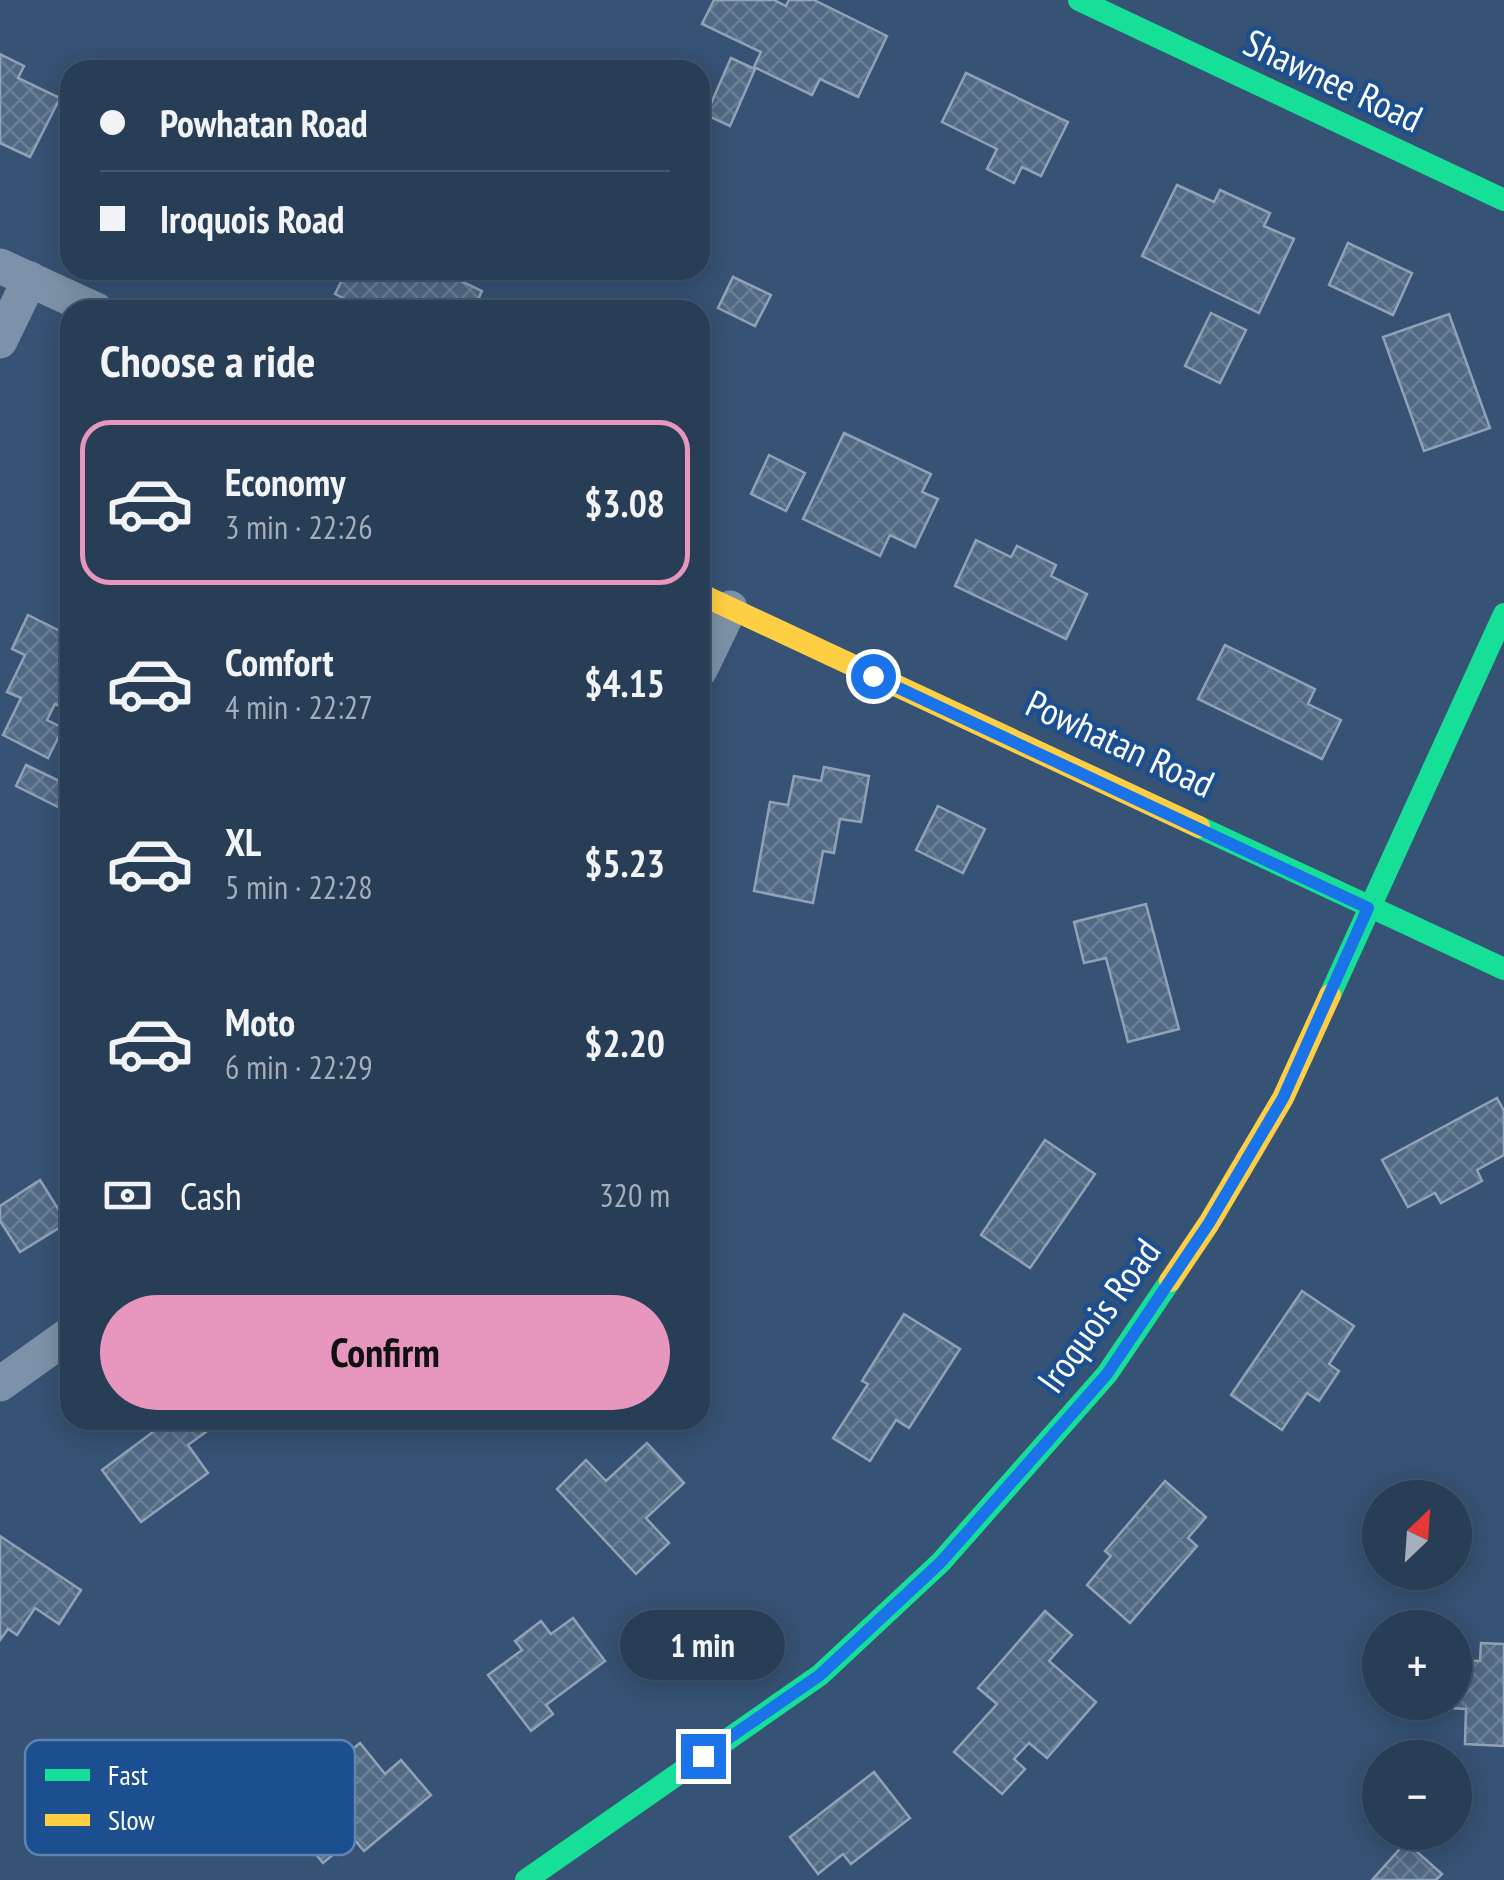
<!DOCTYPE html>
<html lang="en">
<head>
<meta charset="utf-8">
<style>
	:root { --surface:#283e57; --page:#30455d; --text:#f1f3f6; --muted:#a5aeba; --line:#44576d; --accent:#e797bd }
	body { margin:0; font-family:"PT Sans Narrow",sans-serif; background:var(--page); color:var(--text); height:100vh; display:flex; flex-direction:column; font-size:38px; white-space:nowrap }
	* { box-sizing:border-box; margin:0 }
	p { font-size:32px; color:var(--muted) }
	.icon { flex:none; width:55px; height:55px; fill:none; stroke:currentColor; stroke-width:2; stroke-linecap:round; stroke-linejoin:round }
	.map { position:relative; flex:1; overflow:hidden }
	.details { position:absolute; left:60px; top:300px; width:650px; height:1130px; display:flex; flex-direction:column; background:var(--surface); border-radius:30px; box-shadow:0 5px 25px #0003,0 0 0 2px var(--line) }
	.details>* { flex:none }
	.banner { position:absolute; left:60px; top:60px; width:650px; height:220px; border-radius:30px; box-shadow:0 5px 25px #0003,0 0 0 2px var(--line); display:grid; align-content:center; height:220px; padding:0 40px; background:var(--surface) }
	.needle { width:65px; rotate:25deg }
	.buttons { position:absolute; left:1362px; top:1480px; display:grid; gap:20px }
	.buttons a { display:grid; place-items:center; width:110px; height:110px; border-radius:50%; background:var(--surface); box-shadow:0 5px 25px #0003,0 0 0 2px var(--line); font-size:50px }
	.end { position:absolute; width:45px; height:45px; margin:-22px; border:12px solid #1a73e8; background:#fff; box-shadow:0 0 0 5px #fff }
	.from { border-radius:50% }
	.bubble { position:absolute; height:70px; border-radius:35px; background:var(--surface); box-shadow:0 5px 25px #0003,0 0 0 2px var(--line); font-size:32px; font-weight:700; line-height:70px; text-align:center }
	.banner b { display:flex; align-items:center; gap:35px; height:95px; font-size:38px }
	.banner b+b { border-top:2px solid var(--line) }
	.banner i { width:25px; height:25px; background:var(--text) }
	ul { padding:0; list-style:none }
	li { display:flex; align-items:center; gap:30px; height:165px; margin:0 20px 15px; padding:0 20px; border:5px solid transparent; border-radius:30px }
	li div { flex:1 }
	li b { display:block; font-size:38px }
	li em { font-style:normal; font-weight:700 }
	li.selected { border-color:var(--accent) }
	li>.icon { width:90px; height:90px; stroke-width:1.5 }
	h2 { padding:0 40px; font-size:45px; line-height:120px }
	.pay { display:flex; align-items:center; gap:25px; height:110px; padding:0 40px; font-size:38px }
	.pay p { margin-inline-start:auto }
	.primary-button { display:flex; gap:20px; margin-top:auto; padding:20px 40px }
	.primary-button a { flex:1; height:115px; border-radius:60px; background:var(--accent); color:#111; font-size:40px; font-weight:700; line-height:115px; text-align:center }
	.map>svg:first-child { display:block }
</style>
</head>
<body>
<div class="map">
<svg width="1504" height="1880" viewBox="0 0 1504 1880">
	<defs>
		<pattern id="building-cross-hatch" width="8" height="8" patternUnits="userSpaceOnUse" patternTransform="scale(2.5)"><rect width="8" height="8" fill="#526984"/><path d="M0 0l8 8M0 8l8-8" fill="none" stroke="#6c8096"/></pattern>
	</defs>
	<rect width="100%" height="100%" fill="#365274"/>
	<g fill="url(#building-cross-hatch)" stroke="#92a2b6" stroke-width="2.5">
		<polygon points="714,0 774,0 786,6 789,0 814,0 887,36 858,97 820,79 812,95 754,67 761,52 702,24"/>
		<polygon points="0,54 24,66 18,78 60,98 30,157 0,143"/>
		<polygon points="731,58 755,69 730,126 706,115"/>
		<polygon points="966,73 1068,122 1041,176 1022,167 1014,183 987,169 997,149 942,122"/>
		<polygon points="1177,185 1214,202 1220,190 1270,213 1264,226 1294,239 1259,313 1142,256"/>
		<polygon points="1348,243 1412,273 1393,315 1329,285"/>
		<polygon points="347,270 438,270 482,291 473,310 368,310 335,294"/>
		<polygon points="733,277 771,295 755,326 718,308"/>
		<polygon points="1211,313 1246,330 1220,383 1185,366"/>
		<polygon points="1449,314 1490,428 1424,451 1383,337"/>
		<polygon points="844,433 931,474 922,492 938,499 915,547 890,535 880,556 803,519"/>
		<polygon points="769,455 805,473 786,511 751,494"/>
		<polygon points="976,540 1011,557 1017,546 1056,565 1051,576 1087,594 1066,639 955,586"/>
		<polygon points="28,615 70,636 70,711 55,704 47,720 63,728 48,758 3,735 21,698 7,692 25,655 12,649"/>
		<polygon points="1225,645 1315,689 1308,704 1341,720 1322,759 1198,699"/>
		<polygon points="26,765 70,786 70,813 16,786"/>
		<polygon points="824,767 869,776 861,822 840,819 834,853 823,851 813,903 754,891 770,802 788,805 794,776 821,781"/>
		<polygon points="938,806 985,829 963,873 916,850"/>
		<polygon points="1146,904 1179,1029 1128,1042 1106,958 1084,963 1074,922"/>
		<polygon points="1497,1098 1504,1111 1504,1155 1477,1170 1482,1181 1441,1203 1435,1193 1408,1207 1382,1160"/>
		<polygon points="1045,1140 1095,1174 1030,1268 981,1235"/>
		<polygon points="40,1180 67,1223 20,1252 0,1221 0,1206"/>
		<polygon points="1302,1291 1354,1326 1329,1364 1339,1371 1319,1401 1307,1393 1282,1430 1231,1395"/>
		<polygon points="904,1314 960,1349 909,1428 896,1420 870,1461 833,1438 868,1384 862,1381"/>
		<polygon points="169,1420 215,1420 218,1423 188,1445 208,1473 141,1522 102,1470"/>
		<polygon points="647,1443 684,1483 646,1518 669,1543 636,1574 557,1489 586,1460 606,1481"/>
		<polygon points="1165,1481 1206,1517 1188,1538 1197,1546 1130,1623 1087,1585 1111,1556 1105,1551"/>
		<polygon points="0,1536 81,1590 59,1624 35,1608 17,1635 8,1629 0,1640"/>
		<polygon points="1045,1611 1072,1635 1049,1661 1096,1702 1047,1758 1029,1743 1014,1759 1025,1769 1002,1794 954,1752 997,1704 978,1688"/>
		<polygon points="573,1618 605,1661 546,1705 553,1714 531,1731 488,1675 522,1650 515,1641 541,1621 551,1634"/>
		<polygon points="1481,1643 1504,1644 1504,1746 1465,1744 1466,1709 1452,1708 1455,1660 1480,1661"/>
		<polygon points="360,1743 385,1774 401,1760 431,1795 364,1851 353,1838 323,1863 288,1820 319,1795 310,1784"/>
		<polygon points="874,1772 910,1818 851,1864 843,1854 818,1874 790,1837"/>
		<polygon points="1406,1842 1442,1874 1436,1880 1372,1880"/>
	</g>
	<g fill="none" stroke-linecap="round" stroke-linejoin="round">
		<g stroke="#7d92a8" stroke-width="35">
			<polyline points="0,266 96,310"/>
			<polyline points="0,341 30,279"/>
			<polyline points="700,670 730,608"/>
			<polyline points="0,1384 70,1334"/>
		</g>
		<g stroke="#16e098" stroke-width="22">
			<polyline points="1079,0 1504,200"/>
			<polyline points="1199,827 1504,969"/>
			<polyline points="1330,995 1504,614"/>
			<polyline points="526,1880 820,1675 941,1562 1107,1374 1170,1281"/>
		</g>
		<g stroke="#ffcf43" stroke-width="22">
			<polyline points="700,594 1199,827"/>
			<polyline points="1170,1281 1209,1223 1283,1098 1330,995"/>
		</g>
	</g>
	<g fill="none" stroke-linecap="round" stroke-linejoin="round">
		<polyline stroke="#1a73e8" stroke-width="12" points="703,1756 820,1675 941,1562 1107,1374 1209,1223 1283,1098 1368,908 873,676"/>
	</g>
	<g text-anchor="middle" stroke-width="9" stroke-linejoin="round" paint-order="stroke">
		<g font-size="38" fill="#fff" stroke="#1b4f8f">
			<text transform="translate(1333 81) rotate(25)" y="13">Shawnee Road</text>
			<text transform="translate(1120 744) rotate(25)" y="13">Powhatan Road</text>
			<text transform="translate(1099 1316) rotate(-54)" y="13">Iroquois Road</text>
		</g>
	</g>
	<rect x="25" y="1740" width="330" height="115" rx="15" fill="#1b4f8f" stroke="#5f84b1" stroke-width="2.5"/>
	<rect x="45" y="1769" width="45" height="12" fill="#16e098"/>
	<rect x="45" y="1814" width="45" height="12" fill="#ffcf43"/>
	<g font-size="28" fill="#fff">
		<text x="108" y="1785">Fast</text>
		<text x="108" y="1830">Slow</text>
	</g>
</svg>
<div class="buttons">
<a><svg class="needle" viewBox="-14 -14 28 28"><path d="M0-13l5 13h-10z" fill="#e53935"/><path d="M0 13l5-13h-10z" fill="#a5aeba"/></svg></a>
<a>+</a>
<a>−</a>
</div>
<i class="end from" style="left:873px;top:676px"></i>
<i class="end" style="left:703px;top:1756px"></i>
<div class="bubble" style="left:620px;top:1610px;width:165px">1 min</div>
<div class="banner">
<b><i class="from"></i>Powhatan Road</b>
<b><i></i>Iroquois Road</b>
</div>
<section class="details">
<h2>Choose a ride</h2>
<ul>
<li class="selected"><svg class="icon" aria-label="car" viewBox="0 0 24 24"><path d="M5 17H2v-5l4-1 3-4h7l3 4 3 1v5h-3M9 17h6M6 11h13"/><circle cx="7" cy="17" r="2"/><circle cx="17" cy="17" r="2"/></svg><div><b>Economy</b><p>3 min · 22:26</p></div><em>$3.08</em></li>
<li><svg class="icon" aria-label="car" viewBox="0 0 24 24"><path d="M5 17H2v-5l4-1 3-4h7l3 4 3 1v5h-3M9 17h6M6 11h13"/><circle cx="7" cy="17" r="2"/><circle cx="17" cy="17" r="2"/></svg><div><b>Comfort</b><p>4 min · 22:27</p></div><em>$4.15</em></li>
<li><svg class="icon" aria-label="car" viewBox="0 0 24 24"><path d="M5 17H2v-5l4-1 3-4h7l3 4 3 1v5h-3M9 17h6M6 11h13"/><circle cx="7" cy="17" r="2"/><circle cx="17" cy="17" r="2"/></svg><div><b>XL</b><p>5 min · 22:28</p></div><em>$5.23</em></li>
<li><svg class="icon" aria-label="car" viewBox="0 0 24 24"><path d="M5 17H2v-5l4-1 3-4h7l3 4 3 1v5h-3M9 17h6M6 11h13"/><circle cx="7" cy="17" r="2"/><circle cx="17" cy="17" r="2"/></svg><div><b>Moto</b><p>6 min · 22:29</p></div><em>$2.20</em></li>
</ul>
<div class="pay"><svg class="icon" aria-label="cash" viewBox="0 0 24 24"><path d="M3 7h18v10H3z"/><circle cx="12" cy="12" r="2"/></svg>Cash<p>320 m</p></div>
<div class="primary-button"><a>Confirm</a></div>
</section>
</div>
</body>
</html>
